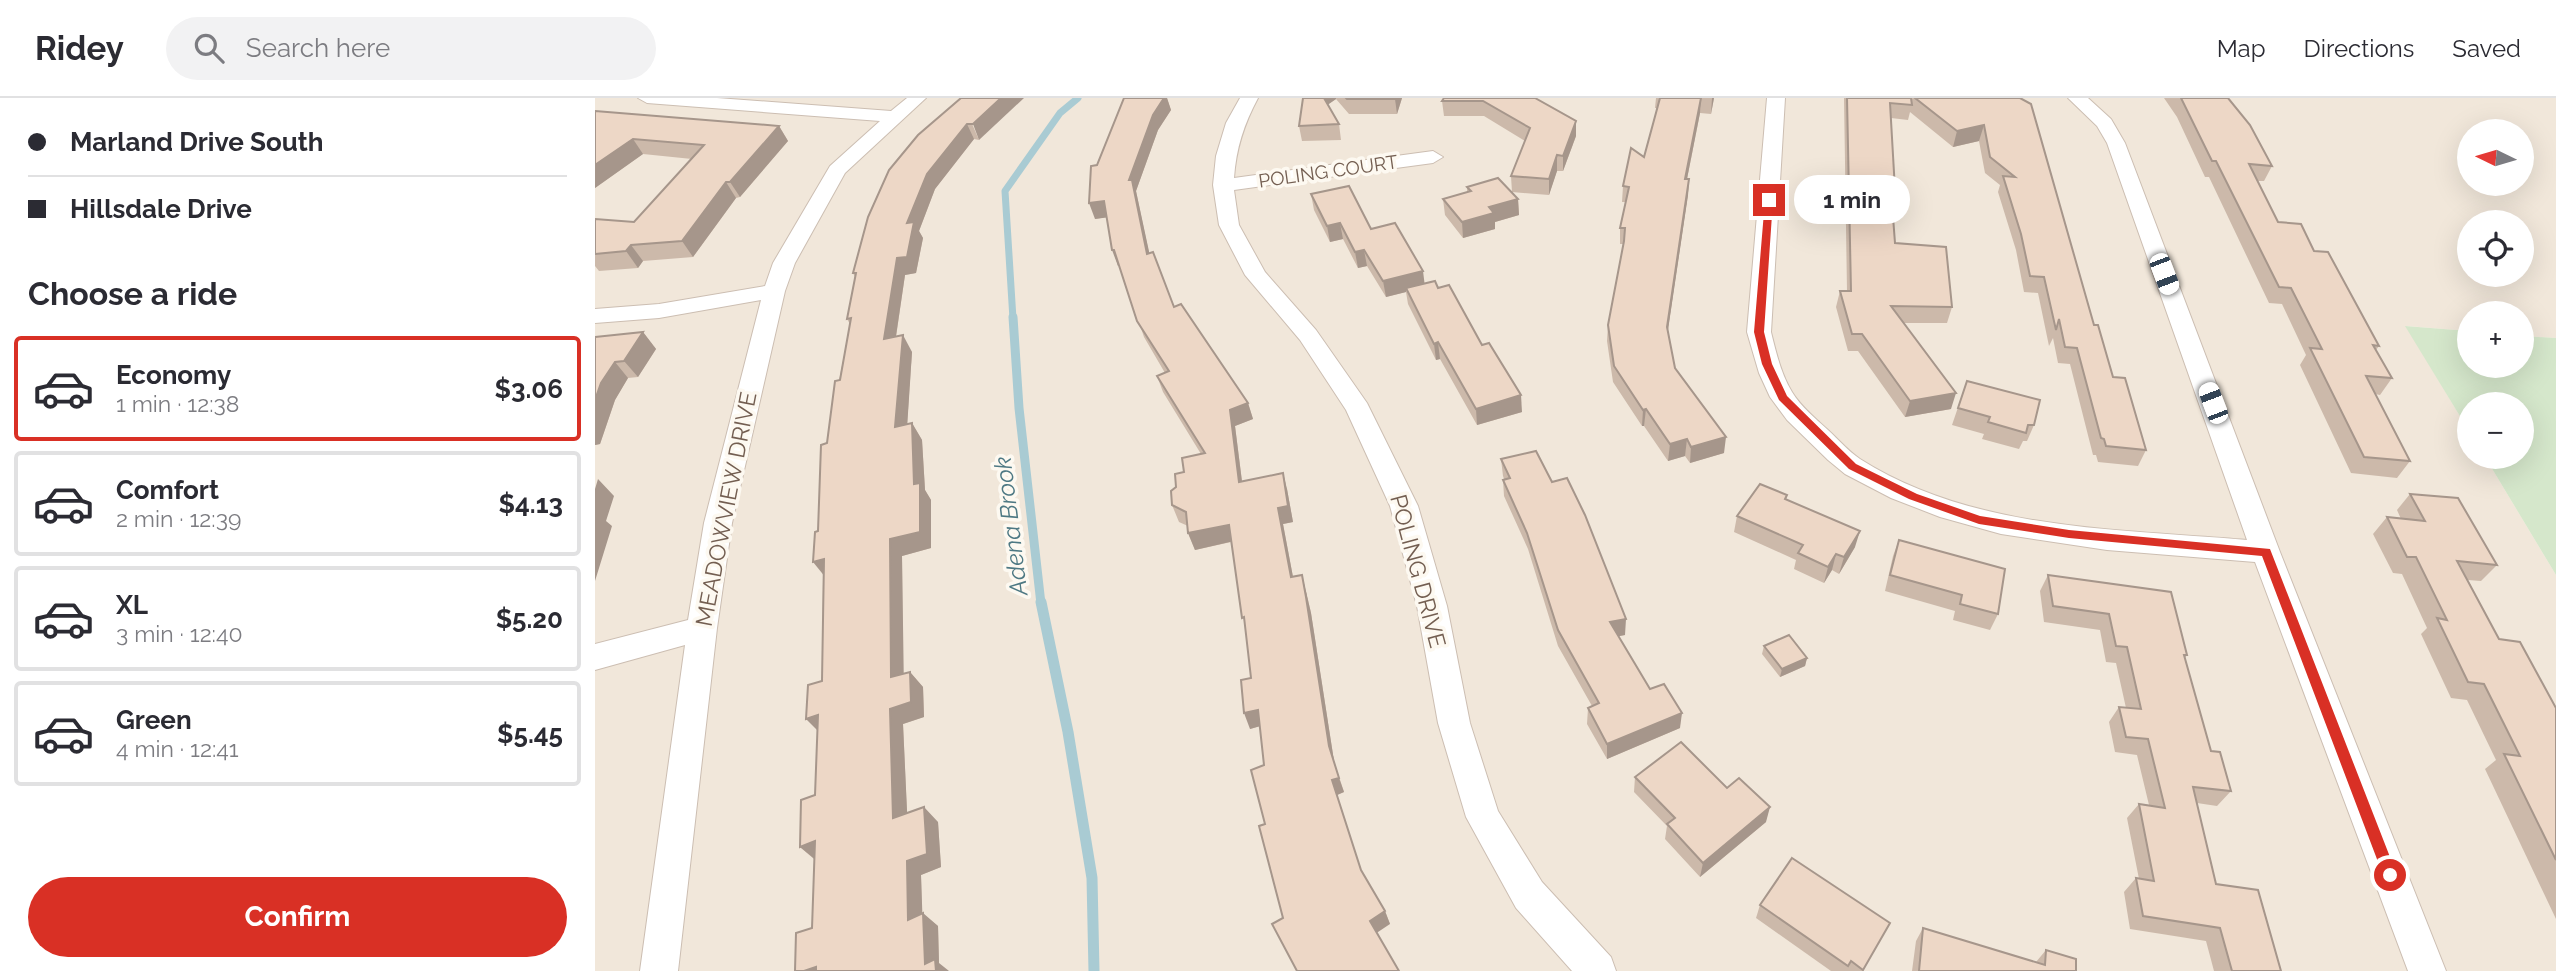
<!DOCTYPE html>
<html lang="en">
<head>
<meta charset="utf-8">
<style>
	:root { --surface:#fff; --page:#f2f2f3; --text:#2b2b33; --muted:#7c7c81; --line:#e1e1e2; --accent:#d93025 }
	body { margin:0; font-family:Raleway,sans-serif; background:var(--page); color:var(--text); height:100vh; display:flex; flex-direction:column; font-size:26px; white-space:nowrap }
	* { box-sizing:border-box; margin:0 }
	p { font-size:23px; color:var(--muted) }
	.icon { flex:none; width:38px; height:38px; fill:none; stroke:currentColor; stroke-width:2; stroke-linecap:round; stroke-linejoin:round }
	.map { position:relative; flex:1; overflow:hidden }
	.details { display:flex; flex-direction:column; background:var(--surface); width:595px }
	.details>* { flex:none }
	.guide { display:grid; align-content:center; height:154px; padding:0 28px; background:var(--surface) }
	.needle { width:46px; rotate:275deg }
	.fabs { position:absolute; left:1862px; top:21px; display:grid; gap:14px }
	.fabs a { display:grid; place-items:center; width:77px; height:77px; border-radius:50%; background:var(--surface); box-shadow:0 7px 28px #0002; font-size:35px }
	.end { position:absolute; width:32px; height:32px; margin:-16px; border:9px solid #d93025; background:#fff; box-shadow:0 0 0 4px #fff }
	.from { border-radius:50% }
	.bubble { position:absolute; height:49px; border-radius:24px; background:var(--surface); box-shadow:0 7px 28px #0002; font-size:23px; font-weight:700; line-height:49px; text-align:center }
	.car { position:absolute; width:21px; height:42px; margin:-21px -10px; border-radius:9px; box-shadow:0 0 5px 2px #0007; background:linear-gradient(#fff 24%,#345 0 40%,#fff 0 76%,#345 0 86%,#fff 0) }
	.guide b { display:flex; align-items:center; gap:24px; height:66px; font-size:26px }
	.guide b+b { border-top:2px solid var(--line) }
	.guide i { width:18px; height:18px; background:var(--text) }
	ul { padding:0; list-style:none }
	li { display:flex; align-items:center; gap:21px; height:105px; margin:0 14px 10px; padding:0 14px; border:4px solid var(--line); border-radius:7px }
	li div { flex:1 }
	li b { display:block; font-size:26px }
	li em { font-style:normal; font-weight:700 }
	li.on { border-color:var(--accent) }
	li>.icon { width:63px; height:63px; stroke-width:1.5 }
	h2 { padding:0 28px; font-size:32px; line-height:84px }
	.cta { display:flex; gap:14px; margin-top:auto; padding:14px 28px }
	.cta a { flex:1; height:80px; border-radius:42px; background:var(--accent); color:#fff; font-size:28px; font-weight:700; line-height:80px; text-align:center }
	header { display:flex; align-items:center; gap:42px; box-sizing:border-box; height:98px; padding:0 35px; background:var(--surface); border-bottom:2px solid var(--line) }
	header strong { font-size:33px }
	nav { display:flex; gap:38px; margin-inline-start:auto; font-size:24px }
	.search { width:490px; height:63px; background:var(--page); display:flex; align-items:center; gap:18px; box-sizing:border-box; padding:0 24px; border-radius:38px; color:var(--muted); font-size:26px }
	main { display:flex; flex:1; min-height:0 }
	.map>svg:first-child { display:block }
</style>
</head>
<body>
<header>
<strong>Ridey</strong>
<div class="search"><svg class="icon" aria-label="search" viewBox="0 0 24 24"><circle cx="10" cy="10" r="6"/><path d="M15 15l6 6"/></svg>Search here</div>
<nav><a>Map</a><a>Directions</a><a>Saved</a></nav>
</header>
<main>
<section class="details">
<div class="guide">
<b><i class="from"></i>Marland Drive South</b>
<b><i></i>Hillsdale Drive</b>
</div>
<h2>Choose a ride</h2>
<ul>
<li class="on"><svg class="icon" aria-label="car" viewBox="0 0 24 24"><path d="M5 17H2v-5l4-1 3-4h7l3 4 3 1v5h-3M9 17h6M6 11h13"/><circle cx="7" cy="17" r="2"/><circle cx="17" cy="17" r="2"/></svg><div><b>Economy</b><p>1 min · 12:38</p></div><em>$3.06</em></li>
<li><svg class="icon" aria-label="car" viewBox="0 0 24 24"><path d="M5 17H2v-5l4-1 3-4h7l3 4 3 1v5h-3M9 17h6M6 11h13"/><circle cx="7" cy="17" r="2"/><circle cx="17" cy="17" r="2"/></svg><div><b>Comfort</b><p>2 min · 12:39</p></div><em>$4.13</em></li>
<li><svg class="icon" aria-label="car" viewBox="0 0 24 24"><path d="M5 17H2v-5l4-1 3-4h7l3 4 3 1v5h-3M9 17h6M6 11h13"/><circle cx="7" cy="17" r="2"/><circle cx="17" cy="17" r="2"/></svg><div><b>XL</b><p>3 min · 12:40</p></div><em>$5.20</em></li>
<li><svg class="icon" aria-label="car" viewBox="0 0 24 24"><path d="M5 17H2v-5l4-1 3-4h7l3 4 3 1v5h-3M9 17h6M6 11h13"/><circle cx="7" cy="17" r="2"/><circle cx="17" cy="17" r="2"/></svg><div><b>Green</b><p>4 min · 12:41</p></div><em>$5.45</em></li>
</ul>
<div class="cta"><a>Confirm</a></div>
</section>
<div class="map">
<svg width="1961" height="873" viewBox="0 0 1961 873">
	<rect width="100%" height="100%" fill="#faf5eb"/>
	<path fill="#f1e7da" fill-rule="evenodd" d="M 0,0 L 1961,0 L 1961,240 L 1927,238 L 1927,215 L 1874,215 L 1874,233 L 1811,228 L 1874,333 L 1874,359 L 1890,359 L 1961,477 L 1961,873 L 0,873 ZM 1874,33 L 1927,33 L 1927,86 L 1874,86 ZM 1874,124 L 1927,124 L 1927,177 L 1874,177 Z"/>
	<polygon fill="#d5e7cb" points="1810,228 1874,233 1874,268 1927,268 1927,238 1961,240 1961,477 1890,359 1927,359 1927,306 1874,306 1874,333"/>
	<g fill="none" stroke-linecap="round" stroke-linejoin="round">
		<polyline stroke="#a9cbd3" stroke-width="7" points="418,221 410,93 465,15 483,0"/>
		<polyline stroke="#a9cbd3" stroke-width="9" points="418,219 424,310 446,506"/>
		<polyline stroke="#a9cbd3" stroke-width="11" points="446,504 473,634 497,780 499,873"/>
		<g stroke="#ccbeb2" stroke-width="2">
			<g id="street">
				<polygon points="43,0 122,0 296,13 312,0 331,0 250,75 200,165 190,193 137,425 122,530 83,873 45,873 90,547 0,572 0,546 93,522 109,425 166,202 64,220 0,225 0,211 64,206 170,188 178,165 235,68 285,23 52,5"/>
				<path d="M 645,0 L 663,0 C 649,26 641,50 639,80 L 838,53 L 848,59 L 838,65 L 639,92 L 644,127 L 670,174 L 721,232 L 772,305 L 823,408 L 852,508 L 875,625 L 903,713 L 947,784 L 1016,859 L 1021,873 L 977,873 L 921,810 L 871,719 L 843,625 L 822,508 L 795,408 L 751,312 L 705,242 L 650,177 L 624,127 L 618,87 L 621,58 L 631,25 Z"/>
				<path d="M 1172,0 L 1190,0 L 1176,234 C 1181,254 1186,276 1197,294 C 1206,309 1221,321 1233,332 C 1244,342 1253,353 1265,361 C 1378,433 1524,431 1652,442 L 1512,45 L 1502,28 L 1473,0 L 1493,0 L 1516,21 L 1530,45 L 1685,454 L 1851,873 L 1813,873 L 1660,464 L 1512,452 L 1406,436 L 1345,419 L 1296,400 L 1250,376 L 1233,362 L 1192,322 L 1175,299 L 1164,275 L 1152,234 Z"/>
			</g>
		</g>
		<use href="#street" fill="#fff" fill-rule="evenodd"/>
	</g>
	<g fill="#ccb9aa">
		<polygon points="366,0 384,42 379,41 340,91 324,133 328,140 321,175 310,177 301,239 317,254 312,326 317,325 327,342 330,392 336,402 336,450 307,458 308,576 315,574 328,589 329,619 308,626 312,715 343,724 346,769 326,777 327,816 343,828 344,865 217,830 219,761 205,749 220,697 227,583 228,477 223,433 232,345 255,226 252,221 260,179 258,175"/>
		<polygon points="529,0 572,0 576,12 563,32 541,93 554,155 579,209 653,305 658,321 640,328 647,383 692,391 698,424 688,426 698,479 711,493 716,515 739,663 749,694 742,697 766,773 790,813 795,826 688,820 670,726 669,667 665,628 655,631 656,580 650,528 636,444 600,452 593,435 593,428 584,424 577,407 581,389 589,374 606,356 568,294 562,278 570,275 549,239 525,168 523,168 512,119 500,121 502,67"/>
		<polygon points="708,0 807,0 802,16 754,16 741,1 732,7 744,26 746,42 707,43 704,28"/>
		<polygon points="940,0 981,38 968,73 962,73 954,97 917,94 916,78 930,43 889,18 849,18 847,3"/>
		<polygon points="1061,0 1119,0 1116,16 1105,15 1092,81 1094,81 1093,97 1073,232 1080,270 1129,355 1095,365 1090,358 1073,363 1049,328 1047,328 1018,284 1012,243 1013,227 1029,146 1025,146 1025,130 1031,104 1027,104 1028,88 1049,59 1062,10 1060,10"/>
		<polygon points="1249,0 1425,0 1499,227 1518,279 1551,352 1543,368 1503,364 1501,357 1498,357 1475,266 1463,265 1458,240 1454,248 1443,195 1429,194 1421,152 1403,94 1405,87 1390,75 1384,43 1358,49 1315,14 1313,22 1296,20 1300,92 1297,105 1300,145 1357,209 1352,225 1308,225 1356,311 1310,319 1263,253 1253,253 1241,209 1245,193 1252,193"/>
		<polygon points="1569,0 1633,0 1677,68 1669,83 1662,83 1683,124 1719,153 1784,248 1781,252 1797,280 1785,297 1780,296 1815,363 1802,380 1756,375 1705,267 1711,257 1687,206 1674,205 1614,79 1610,79 1582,19"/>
		<polygon points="0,13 184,28 193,43 145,99 141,100 98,159 48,163 43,170 4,173 0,168 0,121 39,124 97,61 48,56 0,90"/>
		<polygon points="872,89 923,101 924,117 900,124 900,131 868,140 850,117 848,101 872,94"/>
		<polygon points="716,96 776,131 829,186 843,190 887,247 927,314 882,327 845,261 841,262 813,206 811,194 791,199 772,168 763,170 748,141 735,144 719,112"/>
		<polygon points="48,234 61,251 43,279 33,280 20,302 5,346 0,347 0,239"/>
		<polygon points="1372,283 1439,327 1432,343 1428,343 1424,351 1387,341 1389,336 1357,327"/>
		<polygon points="906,361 1030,537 1023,538 1055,591 1085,630 1012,661 992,626 993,610 997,608 963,548 933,451 909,398 908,382 909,381 908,378"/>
		<polygon points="1815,396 1902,467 1886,483 1873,482 1904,541 1961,610 1961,821 1890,671 1901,662 1872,602 1856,600 1826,536 1832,530 1807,476 1798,475 1778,436 1792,419 1806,421 1802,412"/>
		<polygon points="1192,397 1191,401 1260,449 1244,476 1237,472 1229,485 1199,471 1201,462 1139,434 1142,418"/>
		<polygon points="1304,442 1403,516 1395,532 1358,522 1360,513 1290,493 1298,458"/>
		<polygon points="1453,477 1592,557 1590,560 1616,653 1636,693 1622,708 1602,705 1621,786 1686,873 1619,873 1611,843 1535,831 1529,794 1541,780 1544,781 1532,720 1544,706 1554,707 1542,657 1520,654 1514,624 1524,609 1531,610 1521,565 1511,564 1505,532 1449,524 1445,493"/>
		<polygon points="1169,548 1212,560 1210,568 1185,579 1167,556"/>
		<polygon points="1040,679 1132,690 1171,724 1105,779 1070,741 1072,728 1039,694"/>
		<polygon points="1165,807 1295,825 1268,873 1236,873 1161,820"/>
		<polygon points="1328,830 1441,864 1451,852 1481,873 1317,873 1321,843"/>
	</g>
	<g fill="#a6968b">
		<polygon points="406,0 429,0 384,42 378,26"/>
		<polygon points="569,0 572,0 576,12 563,32 541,93 558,172 552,156 534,82 558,17"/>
		<polygon points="726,0 741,0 741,1 728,10"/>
		<polygon points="800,0 807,0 802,16 800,1"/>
		<polygon points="1106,0 1105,15 1089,96 1090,81"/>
		<polygon points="1117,0 1119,0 1116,16"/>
		<polygon points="981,23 981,38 968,73 968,58"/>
		<polygon points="372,26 379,41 340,91 324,133 328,140 321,175 310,177 298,258 289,241 302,160 312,125 332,76"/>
		<polygon points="1389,27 1384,43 1358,49 1362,33"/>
		<polygon points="184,28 193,43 145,99 135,84"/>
		<polygon points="38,41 48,56 0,90 0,67"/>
		<polygon points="962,57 962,73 954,97 954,81"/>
		<polygon points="1094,81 1093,97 1071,245 1072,229"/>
		<polygon points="131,84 141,100 98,159 87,143"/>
		<polygon points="923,101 924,117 900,124 900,131 868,140 867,124 894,109"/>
		<polygon points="509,103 515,119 500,121 494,105"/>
		<polygon points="745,125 748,141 735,144 732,128"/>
		<polygon points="36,147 48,163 43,170 31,153"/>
		<polygon points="517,152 519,152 525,168 523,168"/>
		<polygon points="769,152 772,168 763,170 760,154"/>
		<polygon points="828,173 830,189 811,190 811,194 791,199 788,183"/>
		<polygon points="48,234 61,251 43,279 29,263"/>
		<polygon points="308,237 317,254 311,346 300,329"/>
		<polygon points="843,244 845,261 841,262 839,246"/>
		<polygon points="20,264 33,280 20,302 5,346 0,347 0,302 6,285"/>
		<polygon points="1361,295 1356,311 1310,319 1315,303"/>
		<polygon points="926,297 927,314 882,327 881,311"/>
		<polygon points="653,305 658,321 640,328 649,400 644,384 635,312"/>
		<polygon points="1051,311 1049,328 1047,328 1048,312"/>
		<polygon points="317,325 327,342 330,392 336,402 336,450 307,458 309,595 296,579 295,441 319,386"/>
		<polygon points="1131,339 1129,355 1095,365 1096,349"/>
		<polygon points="1092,341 1090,358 1073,363 1075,346"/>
		<polygon points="688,375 692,391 698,424 688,426 701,495 696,479 683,410"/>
		<polygon points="3,381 19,398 11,423 17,428 0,483 0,391"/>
		<polygon points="634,427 639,443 600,452 593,435"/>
		<polygon points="1265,433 1260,449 1244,476 1249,459"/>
		<polygon points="1241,456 1237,472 1229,485 1233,469"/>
		<polygon points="229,461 231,480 218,464"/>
		<polygon points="707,477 716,515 739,663 734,648"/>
		<polygon points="1031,521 1030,537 1014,540 1015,524"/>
		<polygon points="1212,560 1210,568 1185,579 1187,571"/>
		<polygon points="315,574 328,589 329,619 308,626 313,734 298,720 295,611"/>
		<polygon points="663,612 669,627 655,631 649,615"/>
		<polygon points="1087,615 1085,630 1012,661 1012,646"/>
		<polygon points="223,617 226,636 211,621"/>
		<polygon points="744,680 749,694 742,697 737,682"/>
		<polygon points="329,709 343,724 346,769 326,777 328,834 313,822 312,763"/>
		<polygon points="1175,709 1171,724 1105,779 1108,765"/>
		<polygon points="220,743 222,763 205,749"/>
		<polygon points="790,813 795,826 780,836 775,823"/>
		<polygon points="328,815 343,828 344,865 354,873 339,873 330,866"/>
		<polygon points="221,869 227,873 209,873"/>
	</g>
	<g fill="#edd7c6" stroke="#a6968b" stroke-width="2">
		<polygon points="366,0 406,0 378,26 372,26 332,76 312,125 319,124 312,159 302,160 289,241 308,237 300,329 317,325 319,386 325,385 325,434 295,441 296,579 315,574 316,604 295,611 298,720 329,709 332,756 312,763 313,822 328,815 330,866 340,861 341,873 221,873 221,869 209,873 200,873 201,835 217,830 220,743 205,749 206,702 220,697 223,617 211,621 213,587 227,583 229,461 218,464 220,434 223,433 226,347 232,345 240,283 245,282 256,220 252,221 261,175 258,175 273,119 294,72 323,37"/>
		<polygon points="529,0 569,0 558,17 534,82 537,82 552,156 558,154 579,209 586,206 653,305 635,312 644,384 688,375 693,408 683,410 696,479 707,477 711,499 734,648 744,680 737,682 766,772 790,813 775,823 804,873 702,873 677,826 688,820 664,728 670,726 656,672 669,667 663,612 649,615 646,582 656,580 649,519 647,520 634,427 593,435 591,414 577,407 576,393 581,389 580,376 589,374 587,360 610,355 562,278 574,273 542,223 519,152 517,152 509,103 494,105 496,68 502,67"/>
		<polygon points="708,0 729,0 744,26 704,28"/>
		<polygon points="751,0 800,0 800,1 752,1"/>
		<polygon points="849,0 940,0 981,23 968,58 962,57 954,81 916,78 935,30 888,3 847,3"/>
		<polygon points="1065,0 1106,0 1090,81 1094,81 1072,229 1080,270 1131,339 1096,349 1092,341 1075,346 1051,311 1048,312 1019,268 1013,227 1029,143 1030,130 1025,130 1034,89 1028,88 1036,50 1049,59"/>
		<polygon points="1252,0 1316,0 1317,7 1295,5 1300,92 1296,92 1300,145 1351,149 1357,209 1296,208 1361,295 1315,303 1267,236 1257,236 1245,193 1256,193"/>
		<polygon points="1320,0 1425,0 1436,6 1499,227 1503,227 1518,279 1530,280 1551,352 1511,348 1509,341 1506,340 1482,250 1470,249 1464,221 1461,232 1449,179 1435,178 1426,136 1408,78 1420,79 1395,59 1389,27 1362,33"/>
		<polygon points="1586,0 1633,0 1655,27 1677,68 1654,66 1683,124 1706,126 1719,153 1733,154 1784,248 1778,247 1797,280 1771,278 1815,363 1769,359 1715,250 1727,251 1696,190 1684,189 1621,63 1617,63"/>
		<polygon points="0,13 184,28 135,84 131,84 87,143 36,147 31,153 0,156 0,121 39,124 109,47 38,41 0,67"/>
		<polygon points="903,80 923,101 894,109 899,115 867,124 848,101 876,93 872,89"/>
		<polygon points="754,88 776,131 800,125 828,173 788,183 769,152 760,154 745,125 732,128 716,96"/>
		<polygon points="840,183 843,190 854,187 887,247 894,245 926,297 881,311 843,244 839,246 811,190"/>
		<polygon points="48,234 29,263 20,264 6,285 0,302 0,239"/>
		<polygon points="1372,283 1445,302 1439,327 1433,327 1431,335 1393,324 1395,319 1363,310"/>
		<polygon points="941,353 957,384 972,380 990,417 1031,521 1015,524 1055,591 1069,586 1087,615 1012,646 993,610 1004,605 963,532 932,435 908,382 915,380 906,361"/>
		<polygon points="1165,386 1192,397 1190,401 1265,433 1249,459 1241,456 1233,469 1203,455 1208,447 1142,418"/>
		<polygon points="1815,396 1863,400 1902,467 1862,463 1904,541 1925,544 1961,610 1961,762 1909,656 1925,658 1889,586 1873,584 1842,520 1852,522 1821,459 1812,459 1792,419 1830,423"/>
		<polygon points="1304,442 1410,471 1403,516 1365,506 1367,497 1295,477"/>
		<polygon points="1453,477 1576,494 1592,557 1589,557 1616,653 1625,654 1636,693 1598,689 1621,786 1663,792 1686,873 1637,873 1625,830 1548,818 1541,780 1559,783 1544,706 1570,710 1553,641 1531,639 1524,609 1546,611 1532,549 1521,548 1514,516 1458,508"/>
		<polygon points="1194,537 1212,560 1187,571 1169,548"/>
		<polygon points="1086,644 1132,690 1144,680 1175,709 1108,765 1072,726 1080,720 1040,679"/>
		<polygon points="1197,760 1295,825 1268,872 1256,863 1253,868 1165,807"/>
		<polygon points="1328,830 1450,867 1451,852 1481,861 1481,873 1324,873"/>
	</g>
	<polygon fill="#d93025" points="1174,99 1178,102 1169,234 1177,266 1192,298 1261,366 1322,396 1385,418 1474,432 1675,451 1802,777 1800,782 1795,784 1788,777 1667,458 1474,440 1384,426 1314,401 1254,371 1184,302 1167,266 1159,234 1170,102"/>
	<g text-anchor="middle" stroke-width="7" stroke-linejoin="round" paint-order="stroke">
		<g font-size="19" fill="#735e51" stroke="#fdf9f1">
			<text transform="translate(733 73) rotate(-8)" y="7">POLING COURT</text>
		</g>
		<g font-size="23" fill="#735e51" stroke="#fdf9f1">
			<text transform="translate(131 411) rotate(-79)" y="8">MEADOWVIEW DRIVE</text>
			<text transform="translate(823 473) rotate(75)" y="8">POLING DRIVE</text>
		</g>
		<g font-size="24" font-style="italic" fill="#4d7883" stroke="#fdf9f1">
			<text transform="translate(416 428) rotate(-97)" y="8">Adena Brook</text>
		</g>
	</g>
</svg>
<div class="fabs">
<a><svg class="needle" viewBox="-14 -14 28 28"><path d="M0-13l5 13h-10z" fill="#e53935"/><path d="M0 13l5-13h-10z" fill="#7c7c81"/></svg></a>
<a><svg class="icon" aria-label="locate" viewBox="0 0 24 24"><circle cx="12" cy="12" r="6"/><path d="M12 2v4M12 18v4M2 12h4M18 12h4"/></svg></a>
<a>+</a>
<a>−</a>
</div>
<i class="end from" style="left:1795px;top:777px"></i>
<i class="end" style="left:1174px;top:102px"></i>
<div class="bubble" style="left:1199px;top:77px;width:116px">1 min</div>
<i class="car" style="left:1569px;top:176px;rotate:159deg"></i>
<i class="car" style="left:1618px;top:305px;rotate:339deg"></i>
</div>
</main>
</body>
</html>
